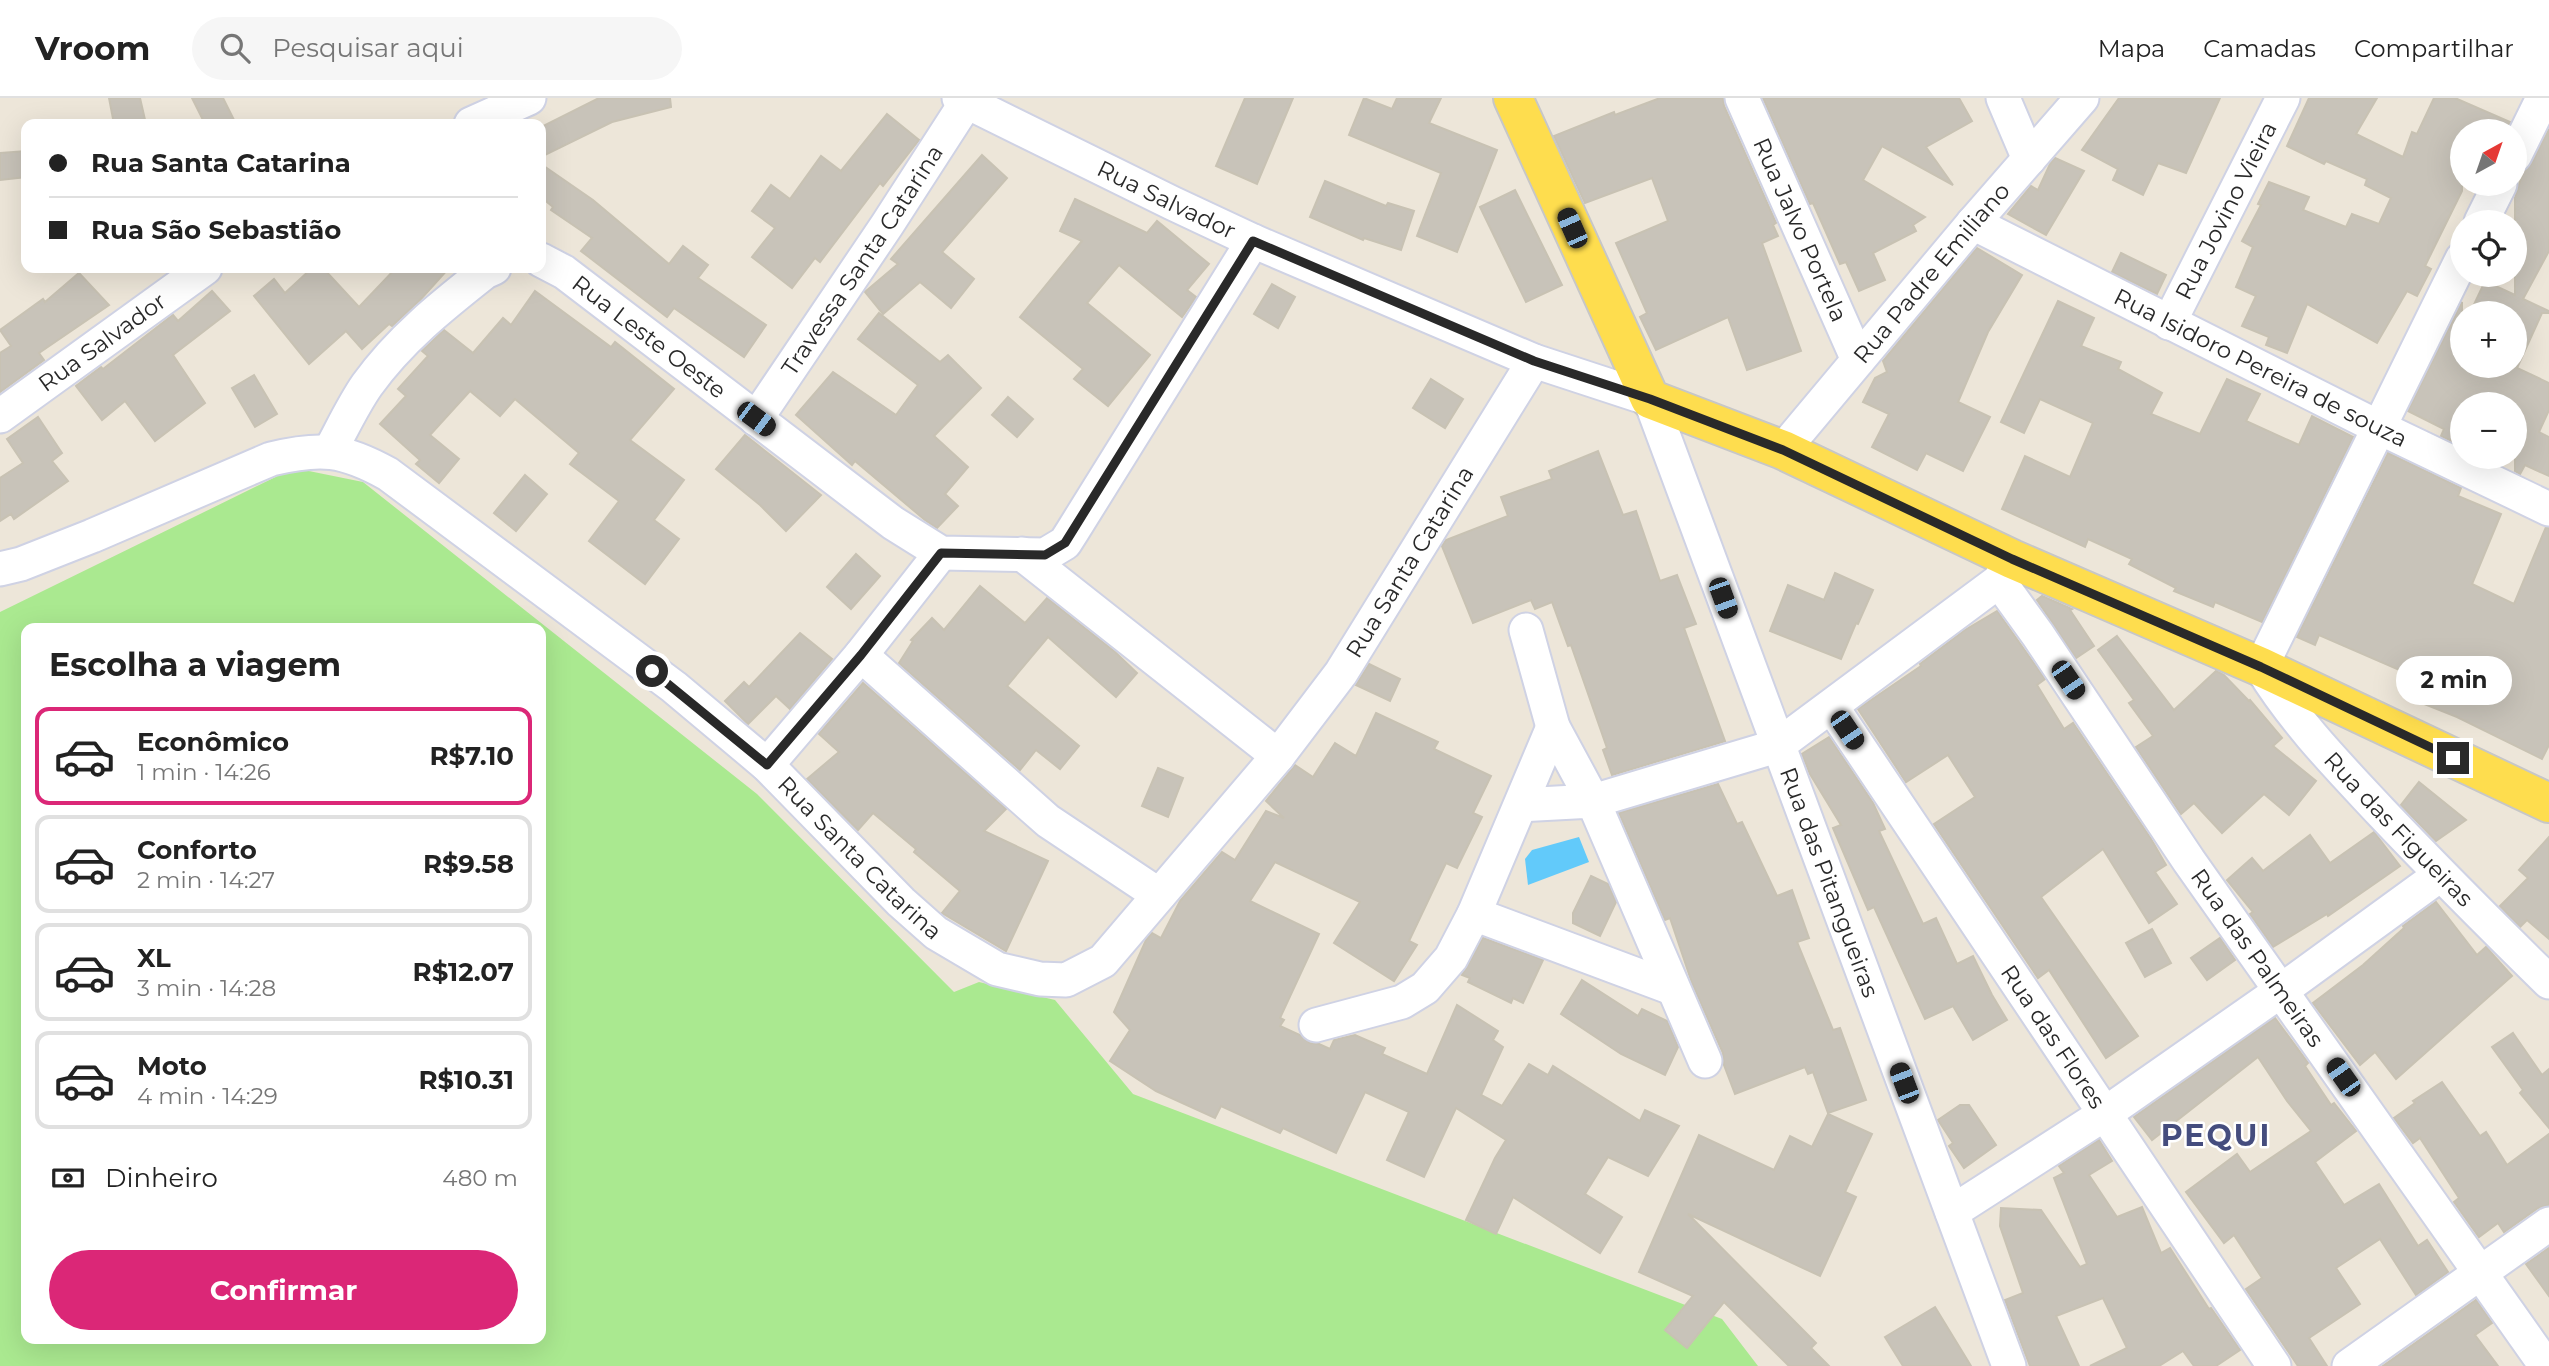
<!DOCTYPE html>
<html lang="pt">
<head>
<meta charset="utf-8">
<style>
	:root { --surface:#fff; --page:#f6f6f6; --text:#222; --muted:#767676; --line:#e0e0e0; --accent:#db2777 }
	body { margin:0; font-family:Montserrat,sans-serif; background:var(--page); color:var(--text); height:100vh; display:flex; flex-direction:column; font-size:26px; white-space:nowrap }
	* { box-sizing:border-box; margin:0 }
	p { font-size:23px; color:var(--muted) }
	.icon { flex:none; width:38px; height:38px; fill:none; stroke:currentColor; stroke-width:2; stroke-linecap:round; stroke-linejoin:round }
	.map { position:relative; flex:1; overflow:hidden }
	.side { position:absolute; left:21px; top:525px; width:525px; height:721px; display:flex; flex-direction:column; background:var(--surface); border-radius:14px; box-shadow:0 7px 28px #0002 }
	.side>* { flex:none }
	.hud { position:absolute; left:21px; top:21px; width:525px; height:154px; border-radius:14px; box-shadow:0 7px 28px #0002; display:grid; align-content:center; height:154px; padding:0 28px; background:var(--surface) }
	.needle { width:46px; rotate:40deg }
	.fabs { position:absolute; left:2450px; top:21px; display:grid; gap:14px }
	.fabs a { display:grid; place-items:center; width:77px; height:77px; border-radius:50%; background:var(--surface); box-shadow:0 7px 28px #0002; font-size:35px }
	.end { position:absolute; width:32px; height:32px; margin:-16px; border:9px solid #292929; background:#fff; box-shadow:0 0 0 4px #fff }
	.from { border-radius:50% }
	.bubble { position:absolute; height:49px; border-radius:24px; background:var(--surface); box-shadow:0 7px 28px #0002; font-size:23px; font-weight:700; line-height:49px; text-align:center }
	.car { position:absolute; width:21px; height:42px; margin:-21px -10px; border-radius:9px; box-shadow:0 0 5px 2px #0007; background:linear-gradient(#222 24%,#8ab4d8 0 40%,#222 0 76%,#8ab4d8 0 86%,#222 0) }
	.hud b { display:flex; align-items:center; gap:24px; height:66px; font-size:26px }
	.hud b+b { border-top:2px solid var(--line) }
	.hud i { width:18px; height:18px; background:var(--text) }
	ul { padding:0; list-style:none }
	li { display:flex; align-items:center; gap:21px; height:98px; margin:0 14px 10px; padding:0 14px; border:4px solid var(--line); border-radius:14px }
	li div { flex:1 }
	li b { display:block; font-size:26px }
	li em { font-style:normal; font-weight:700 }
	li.current { border-color:var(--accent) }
	li>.icon { width:63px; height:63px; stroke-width:1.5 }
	h2 { padding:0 28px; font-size:32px; line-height:84px }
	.pay { display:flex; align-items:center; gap:18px; height:77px; padding:0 28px; font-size:26px }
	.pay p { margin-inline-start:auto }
	.primary-button { display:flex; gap:14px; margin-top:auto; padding:14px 28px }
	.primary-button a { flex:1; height:80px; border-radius:42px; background:var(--accent); color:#fff; font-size:28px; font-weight:700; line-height:80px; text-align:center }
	header { display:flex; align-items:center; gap:42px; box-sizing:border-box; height:98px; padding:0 35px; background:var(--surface); border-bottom:2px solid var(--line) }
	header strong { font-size:33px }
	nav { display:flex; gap:38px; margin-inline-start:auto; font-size:24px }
	.search { width:490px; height:63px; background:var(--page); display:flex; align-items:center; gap:18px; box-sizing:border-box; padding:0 24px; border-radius:38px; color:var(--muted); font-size:26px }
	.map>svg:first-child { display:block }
</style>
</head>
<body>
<header>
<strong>Vroom</strong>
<div class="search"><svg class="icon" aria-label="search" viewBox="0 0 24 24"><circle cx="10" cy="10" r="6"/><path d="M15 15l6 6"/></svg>Pesquisar aqui</div>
<nav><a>Mapa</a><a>Camadas</a><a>Compartilhar</a></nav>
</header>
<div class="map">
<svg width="2549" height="1268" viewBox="0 0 2549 1268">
	<rect width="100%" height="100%" fill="#ede6d9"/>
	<path fill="#aae990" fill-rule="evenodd" d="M 294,370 L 363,384 L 757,696 L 954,894 L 979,884 L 1055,902 L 1133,996 L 1722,1221 L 1758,1268 L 0,1268 L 0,514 ZM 26,530 L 541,530 L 541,1241 L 26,1241 Z"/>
	<polygon fill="#62cafa" points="1579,739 1589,764 1528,787 1525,761 1532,752"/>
	<g fill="#c8c3b9" stroke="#c8c2b3" stroke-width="2">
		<polygon points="109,0 140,0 146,26 114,26"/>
		<polygon points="192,0 223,0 236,26 205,26"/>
		<polygon points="599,0 670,0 671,9 612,24 541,59 541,29"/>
		<polygon points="1245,0 1293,0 1257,86 1216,68"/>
		<polygon points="1364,0 1392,11 1397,0 1441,0 1429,25 1497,52 1457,154 1417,138 1441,75 1349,37"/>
		<polygon points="1660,0 1723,0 1724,8 1776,125 1773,127 1778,138 1762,145 1801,253 1747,272 1728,219 1656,252 1640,219 1647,215 1616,145 1668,123 1652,80 1585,105 1554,38 1614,14 1615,17"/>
		<polygon points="1763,0 1959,0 1972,23 1926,49 1953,87 1882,48 1863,82 1925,119 1913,127 1916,133 1873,155 1885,182 1859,193 1846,164 1840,166 1813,105 1810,106"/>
		<polygon points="2119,0 2220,0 2186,75 2158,65 2143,97 2113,82 2118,71 2082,52"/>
		<polygon points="2309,0 2377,0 2356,36 2403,59 2412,34 2417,36 2434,0 2455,0 2510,24 2505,33 2462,33 2462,93 2425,168 2431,171 2417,198 2407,193 2377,245 2307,206 2287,255 2266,247 2269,239 2242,228 2256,198 2236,189 2253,149 2242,143 2261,107 2258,106 2269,84 2309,99 2303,112 2346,129 2352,116 2379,126 2391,100 2365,87 2367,81 2326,63 2324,66 2287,48"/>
		<polygon points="887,16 919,42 883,88 880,85 820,164 815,160 792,190 752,159 775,130 752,113 771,87 790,101 821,58 841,73"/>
		<polygon points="2549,31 2549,153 2523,201 2549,213 2549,215 2542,215 2517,270 2549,285 2549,312 2539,334 2549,339 2549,378 2525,367 2520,376 2515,373 2515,306 2462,306 2462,348 2441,338 2444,331 2408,313 2462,204 2462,268 2515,269 2515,215 2470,215 2485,183 2515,197 2515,100 2523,74 2532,65"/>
		<polygon points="26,53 26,79 0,82 0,55"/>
		<polygon points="982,57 1007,80 942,154 974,181 951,210 920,184 883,216 865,194 898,166 891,161"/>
		<polygon points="2055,60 2084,73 2046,137 2008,116 2031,88 2038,92 2050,66"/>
		<polygon points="541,66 593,102 669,166 683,148 708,167 698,180 766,227 744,259 674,210 667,219 581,153 592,140 551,112 553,109 541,99"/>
		<polygon points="1325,83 1386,108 1388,105 1414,113 1401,152 1364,140 1363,142 1310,119"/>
		<polygon points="1515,92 1562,187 1526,204 1480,109"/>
		<polygon points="1075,101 1147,135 1157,123 1209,166 1187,192 1196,199 1182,219 1119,167 1087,205 1150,257 1108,308 1074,281 1083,271 1020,219 1082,143 1060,133"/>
		<polygon points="1977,150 2022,177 1988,234 1958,304 1990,319 1963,373 1926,355 1917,372 1872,349 1889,316 1863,304 1875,280 1887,274 1883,263"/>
		<polygon points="2121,155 2166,177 2157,196 2112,174"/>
		<polygon points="312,170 323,170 359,209 396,170 449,170 421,201 392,228 389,226 362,251 346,233 309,266 254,198 274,181 285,195"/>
		<polygon points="79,175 109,207 39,255 44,262 0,294 0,255 11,248 0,232 43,201 45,204"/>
		<polygon points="1272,186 1295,199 1278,230 1254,216"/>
		<polygon points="212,193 230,213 173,257 205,305 155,343 125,303 102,322 76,288 101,269 103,271 173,217 178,223"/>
		<polygon points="535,193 611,249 615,244 674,291 630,342 684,382 654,422 679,441 645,486 589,443 619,403 570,366 579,355 515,301 500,318 470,293 430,337 459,361 439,385 416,366 420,362 380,326 406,298 398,291 428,258 422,253 444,232 473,255 503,220 511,227"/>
		<polygon points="2058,203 2094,220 2081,248 2121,264 2118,271 2162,295 2151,316 2200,336 2227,281 2260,296 2246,323 2299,347 2312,318 2353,339 2262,524 2215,504 2213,509 2174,493 2176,490 2129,466 2132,461 2088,441 2085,449 2002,411 2025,358 2070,379 2093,325 2040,301 2024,335 2001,324"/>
		<polygon points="879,215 940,264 948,257 981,290 934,338 968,369 945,396 958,408 937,430 925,422 855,363 852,367 796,317 833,274 896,317 918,287 858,241"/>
		<polygon points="254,277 277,316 255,329 232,290"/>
		<polygon points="1431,281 1463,301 1445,330 1413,310"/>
		<polygon points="1008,299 1033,321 1017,339 992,317"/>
		<polygon points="38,319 62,355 52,363 68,383 14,421 11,416 0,423 0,380 23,365 7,341"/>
		<polygon points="745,337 821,397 786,433 760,407 716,371"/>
		<polygon points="1598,353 1623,417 1636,413 1660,483 1677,477 1696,526 1684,530 1725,643 1612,677 1603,652 1607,650 1571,547 1568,548 1552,504 1535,511 1531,502 1473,525 1442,448 1446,442 1508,418 1501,399 1552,381 1549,373"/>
		<polygon points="2388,355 2461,390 2458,398 2501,416 2472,486 2514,506 2546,429 2549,430 2549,647 2542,661 2457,619 2409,600 2418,580 2319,537 2315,547 2297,539"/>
		<polygon points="525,377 547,396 516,433 494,415"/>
		<polygon points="856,456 880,478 851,511 827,489"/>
		<polygon points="1835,475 1873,492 1858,526 1856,525 1841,561 1770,533 1788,487 1824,502"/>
		<polygon points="980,488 1025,525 1047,500 1115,554 1137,575 1116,599 1048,539 1007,588 1079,648 1060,671 1036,652 1020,672 899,565 913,543 911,542 932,520 944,532"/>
		<polygon points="2042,498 2072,511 2070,512 2094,548 2076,560 2037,502"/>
		<polygon points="1997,513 2045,581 2037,587 2064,631 2073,625 2151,741 2166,767 2155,774 2177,806 2149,825 2103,751 2041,799 2138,938 2106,960 2049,872 2038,880 1934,726 1975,699 1948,657 1906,684 1858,611 1921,568 1920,566 1965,532"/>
		<polygon points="800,535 832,561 790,611 776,598 748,626 725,603 744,584 749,589"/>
		<polygon points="2117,538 2174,612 2216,573 2224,577 2249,603 2250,602 2282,640 2273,648 2316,683 2289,717 2264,696 2222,735 2194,705 2181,716 2136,649 2153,638 2129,605 2134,602 2098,552"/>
		<polygon points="1369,566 1400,581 1390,603 1356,587"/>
		<polygon points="863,585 1006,711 984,733 1048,763 1006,853 942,815 960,793 914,754 916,751 873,715 858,732 807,681 839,654 819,636"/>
		<polygon points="1376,615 1438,644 1434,651 1491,678 1473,715 1482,719 1457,770 1446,765 1409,843 1417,847 1394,883 1334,845 1360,804 1275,764 1250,803 1319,836 1280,920 1284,922 1280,928 1300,937 1310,945 1319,946 1330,951 1334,942 1355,937 1385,950 1382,956 1427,976 1457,907 1498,933 1493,942 1503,949 1481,997 1502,1008 1529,966 1548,977 1553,968 1640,1023 1645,1012 1679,1028 1648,1078 1608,1059 1585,1096 1622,1119 1600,1155 1513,1099 1496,1136 1466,1122 1495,1060 1506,1042 1456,1010 1424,1079 1387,1062 1409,1014 1365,994 1336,1055 1283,1030 1280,1035 1221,1008 1215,1020 1156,993 1110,963 1130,932 1114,914 1146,842 1152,835 1161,840 1180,803 1222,754 1235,762 1266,713 1284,720 1266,703 1295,667 1313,679 1335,645 1356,658"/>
		<polygon points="1829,639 1873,705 1885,731 1879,733 1923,826 1936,820 1957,866 1973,858 1992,897 2007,922 1973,942 1953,908 1925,921 1874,809 1868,812 1833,730 1841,727 1810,676 1802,656"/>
		<polygon points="1158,670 1183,680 1168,719 1142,708"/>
		<polygon points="2419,684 2466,722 2436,743 2401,707"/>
		<polygon points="1718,686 1737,726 1742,724 1777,798 1792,792 1809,840 1797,844 1833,932 1840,930 1866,1002 1828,1015 1813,974 1808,976 1805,969 1735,996 1724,967 1723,955 1692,885 1670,820 1665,822 1619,715"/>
		<polygon points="2374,734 2400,768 2328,818 2327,816 2273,849 2250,816 2253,814 2227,782 2252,760 2263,773 2310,737 2330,765"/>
		<polygon points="2549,739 2549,841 2527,822 2520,829 2500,808 2528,780 2519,772"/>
		<polygon points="1591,778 1608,786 1616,804 1600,838 1573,825 1573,815"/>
		<polygon points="2436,804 2477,857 2486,849 2512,878 2396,981 2375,954 2360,967 2313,905 2363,867 2404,830 2403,828"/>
		<polygon points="2152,831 2171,865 2145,879 2126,845"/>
		<polygon points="1483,840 1543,862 1523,905 1513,900 1511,905 1468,884 1470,880 1462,877"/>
		<polygon points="2220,840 2235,862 2207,882 2191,860"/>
		<polygon points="1582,882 1638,918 1642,911 1667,923 1678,949 1665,977 1621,956 1561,916"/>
		<polygon points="2275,920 2308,965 2305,968 2331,1007 2334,1005 2356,1033 2315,1064 2344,1107 2379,1086 2418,1148 2427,1142 2448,1174 2416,1197 2380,1141 2336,1170 2360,1206 2309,1240 2327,1268 2298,1268 2246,1191 2262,1180 2234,1137 2224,1145 2186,1094 2237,1056 2250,1074 2311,1033 2287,1003 2258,959 2152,1042 2134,1019"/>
		<polygon points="2513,935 2542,977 2549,971 2549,1030 2520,995 2523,992 2492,949"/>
		<polygon points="2442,984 2480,1038 2486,1034 2507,1067 2549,1036 2549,1107 2538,1110 2504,1134 2498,1125 2479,1139 2454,1104 2459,1100 2420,1040 2413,1045 2394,1020 2415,1005 2413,1003"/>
		<polygon points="1960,1007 1969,1007 1996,1047 1964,1070 1949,1048 1953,1045 1938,1022"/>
		<polygon points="1828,1016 1872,1036 1845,1094 1856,1099 1820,1178 1688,1116 1816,1245 1811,1250 1829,1268 1789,1268 1724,1204 1687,1250 1665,1232 1693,1198 1639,1174 1699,1037 1774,1072 1790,1038 1812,1049"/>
		<polygon points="2099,1042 2112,1063 2089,1077 2117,1119 2142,1109 2161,1155 2170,1150 2209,1211 2211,1210 2240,1252 2216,1268 2194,1268 2183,1253 2159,1268 2090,1268 2127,1250 2103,1200 2056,1218 2079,1268 2030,1268 2005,1202 2023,1195 2000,1128 2001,1110 2041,1112 2080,1169 2087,1166 2054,1080 2064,1075 2059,1068"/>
		<polygon points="2549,1150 2549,1198 2526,1166"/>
		<polygon points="2476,1202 2492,1225 2475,1237 2498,1268 2383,1268"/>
		<polygon points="1935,1209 1971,1268 1903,1268 1885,1239"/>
	</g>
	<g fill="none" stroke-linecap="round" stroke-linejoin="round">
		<g stroke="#cfd2e4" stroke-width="37">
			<g id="minor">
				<path id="s1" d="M 959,0 L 1172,105 L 1253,143 L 1534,263 L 1650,301 L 2009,1268"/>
				<path id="s2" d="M 1742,0 L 1858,262"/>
				<polyline points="2003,0 2029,61"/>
				<polyline points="471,26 529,0"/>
				<polyline points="2515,57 2543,0"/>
				<polyline points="2481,124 2500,86"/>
				<path id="s3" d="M 1973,125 L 2378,329 L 2549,411"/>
				<path id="s4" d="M 2462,161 L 2261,569 C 2294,623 2337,667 2380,713 C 2435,771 2492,828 2549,884"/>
				<path id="s5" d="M 541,162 L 564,174 L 893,425 L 941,455 L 1045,457 L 1065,445 L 1072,434 L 1253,143"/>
				<path id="s6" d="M 2169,225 L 2283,0"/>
				<path id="s7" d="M 0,318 L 205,170"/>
				<path id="s8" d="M 756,321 L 887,127 L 967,3"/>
				<path id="s9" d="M 1783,352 L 1973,125 L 2082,0"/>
				<path d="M 330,353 C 342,331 353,307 367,287 C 400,241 442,208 485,174 L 494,170"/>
				<polyline points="1022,456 1278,658"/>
				<path id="s10" d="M 0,471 L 21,466 L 92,438 L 271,361 C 321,349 343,351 388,376 L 674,589 L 767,667 L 901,804 L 936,835 L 997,871 L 1040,881 L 1066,882 L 1103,863 L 1278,658 L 1341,575 L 1534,263"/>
				<path id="s11" d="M 1999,483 L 2038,537 L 2189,763 L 2546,1268"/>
				<polyline points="1526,532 1553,629 1593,703 1777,648 1999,483 2011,463"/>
				<polyline points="861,557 1048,723 1159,797"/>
				<path id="s12" d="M 1832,609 L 2274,1268"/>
				<polyline points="767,667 861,557 941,455"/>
				<polyline points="1521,707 1593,703 1705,963"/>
				<polyline points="1474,816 1672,890"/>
				<polyline points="1316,927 1402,904 1425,890 1451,860 1474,816 1553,629"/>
				<polyline points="1952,1114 2106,1015 2282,892 2440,777"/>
				<polyline points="2349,1268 2549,1126"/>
			</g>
		</g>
		<g stroke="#c7c7c7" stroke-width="42">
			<polyline id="major" points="1513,0 1650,301 1783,352 2012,461 2261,569 2549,705"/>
		</g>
		<use href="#minor" stroke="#fff" stroke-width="33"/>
		<use href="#major" stroke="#fedd4e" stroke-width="38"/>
	</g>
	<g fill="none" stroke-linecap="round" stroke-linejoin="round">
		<polyline stroke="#292929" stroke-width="9" points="652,573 767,667 861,557 941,455 1045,457 1065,445 1253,143 1534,263 1650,301 1783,352 2012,461 2261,569 2453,660"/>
	</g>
	<g text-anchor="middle" stroke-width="5" stroke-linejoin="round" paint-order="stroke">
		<g font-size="23" fill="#292929" stroke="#fff">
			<text dy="8" stroke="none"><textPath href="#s1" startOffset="231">Rua Salvador</textPath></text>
			<text dy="8" stroke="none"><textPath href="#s6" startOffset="126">Rua Jovino Vieira</textPath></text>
			<text dy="8" stroke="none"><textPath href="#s2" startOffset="144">Rua Jalvo Portela</textPath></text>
			<text dy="8" stroke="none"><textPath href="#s8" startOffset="191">Travessa Santa Catarina</textPath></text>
			<text dy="8" stroke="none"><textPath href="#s9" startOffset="231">Rua Padre Emiliano</textPath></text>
			<text dy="8" stroke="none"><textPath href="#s5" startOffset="133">Rua Leste Oeste</textPath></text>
			<text dy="8" stroke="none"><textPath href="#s7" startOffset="126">Rua Salvador</textPath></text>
			<text dy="8" stroke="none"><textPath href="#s3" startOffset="322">Rua Isidoro Pereira de souza</textPath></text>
			<text dy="8" stroke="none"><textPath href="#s10" startOffset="1818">Rua Santa Catarina</textPath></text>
			<text dy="8" stroke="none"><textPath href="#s4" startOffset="668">Rua das Figueiras</textPath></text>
			<text dy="8" stroke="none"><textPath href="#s10" startOffset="1024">Rua Santa Catarina</textPath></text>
			<text dy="8" stroke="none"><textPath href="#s1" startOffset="1270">Rua das Pitangueiras</textPath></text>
			<text dy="8" stroke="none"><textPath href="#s11" startOffset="457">Rua das Palmeiras</textPath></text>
			<text dy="8" stroke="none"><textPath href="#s12" startOffset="397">Rua das Flores</textPath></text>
		</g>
		<g font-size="30" font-weight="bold" letter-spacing="2" fill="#454d7e" stroke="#fff">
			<text x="2216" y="1048">PEQUI</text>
		</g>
	</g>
</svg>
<div class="fabs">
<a><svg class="needle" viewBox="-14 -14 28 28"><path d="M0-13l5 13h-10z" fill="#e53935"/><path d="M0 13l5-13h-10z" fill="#767676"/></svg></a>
<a><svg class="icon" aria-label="locate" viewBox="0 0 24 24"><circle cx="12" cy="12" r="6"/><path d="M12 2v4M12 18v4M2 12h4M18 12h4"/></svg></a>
<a>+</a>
<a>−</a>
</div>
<i class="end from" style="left:652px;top:573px"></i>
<i class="end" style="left:2453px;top:660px"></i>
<div class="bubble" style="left:2396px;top:558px;width:116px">2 min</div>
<i class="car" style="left:1572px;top:130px;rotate:336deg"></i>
<i class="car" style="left:756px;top:321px;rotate:127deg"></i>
<i class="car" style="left:1723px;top:500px;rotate:160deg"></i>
<i class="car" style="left:2068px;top:582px;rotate:146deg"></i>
<i class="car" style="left:1847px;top:632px;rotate:146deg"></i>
<i class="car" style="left:2343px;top:979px;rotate:325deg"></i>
<i class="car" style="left:1904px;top:985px;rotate:339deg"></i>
<div class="hud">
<b><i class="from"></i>Rua Santa Catarina</b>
<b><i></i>Rua São Sebastião</b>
</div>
<section class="side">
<h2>Escolha a viagem</h2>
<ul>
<li class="current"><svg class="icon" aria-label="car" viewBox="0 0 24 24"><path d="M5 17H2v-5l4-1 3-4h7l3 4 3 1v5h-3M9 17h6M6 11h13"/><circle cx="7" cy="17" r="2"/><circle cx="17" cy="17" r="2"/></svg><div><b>Econômico</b><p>1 min · 14:26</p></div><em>R$7.10</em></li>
<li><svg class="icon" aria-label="car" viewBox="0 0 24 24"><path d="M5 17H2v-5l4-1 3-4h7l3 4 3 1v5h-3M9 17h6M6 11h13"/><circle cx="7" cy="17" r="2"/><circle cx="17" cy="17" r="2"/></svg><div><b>Conforto</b><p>2 min · 14:27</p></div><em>R$9.58</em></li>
<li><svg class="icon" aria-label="car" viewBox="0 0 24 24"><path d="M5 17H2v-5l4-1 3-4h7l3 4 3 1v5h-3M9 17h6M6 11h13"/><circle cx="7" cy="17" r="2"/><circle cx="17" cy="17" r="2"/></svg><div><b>XL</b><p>3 min · 14:28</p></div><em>R$12.07</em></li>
<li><svg class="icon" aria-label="car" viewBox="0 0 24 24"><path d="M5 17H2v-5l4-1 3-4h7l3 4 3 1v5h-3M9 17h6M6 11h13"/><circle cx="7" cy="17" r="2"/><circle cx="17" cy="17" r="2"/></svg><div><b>Moto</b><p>4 min · 14:29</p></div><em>R$10.31</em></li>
</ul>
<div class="pay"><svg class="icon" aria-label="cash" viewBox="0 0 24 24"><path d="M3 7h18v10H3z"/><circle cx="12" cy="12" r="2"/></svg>Dinheiro<p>480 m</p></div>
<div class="primary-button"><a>Confirmar</a></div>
</section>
</div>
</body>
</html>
